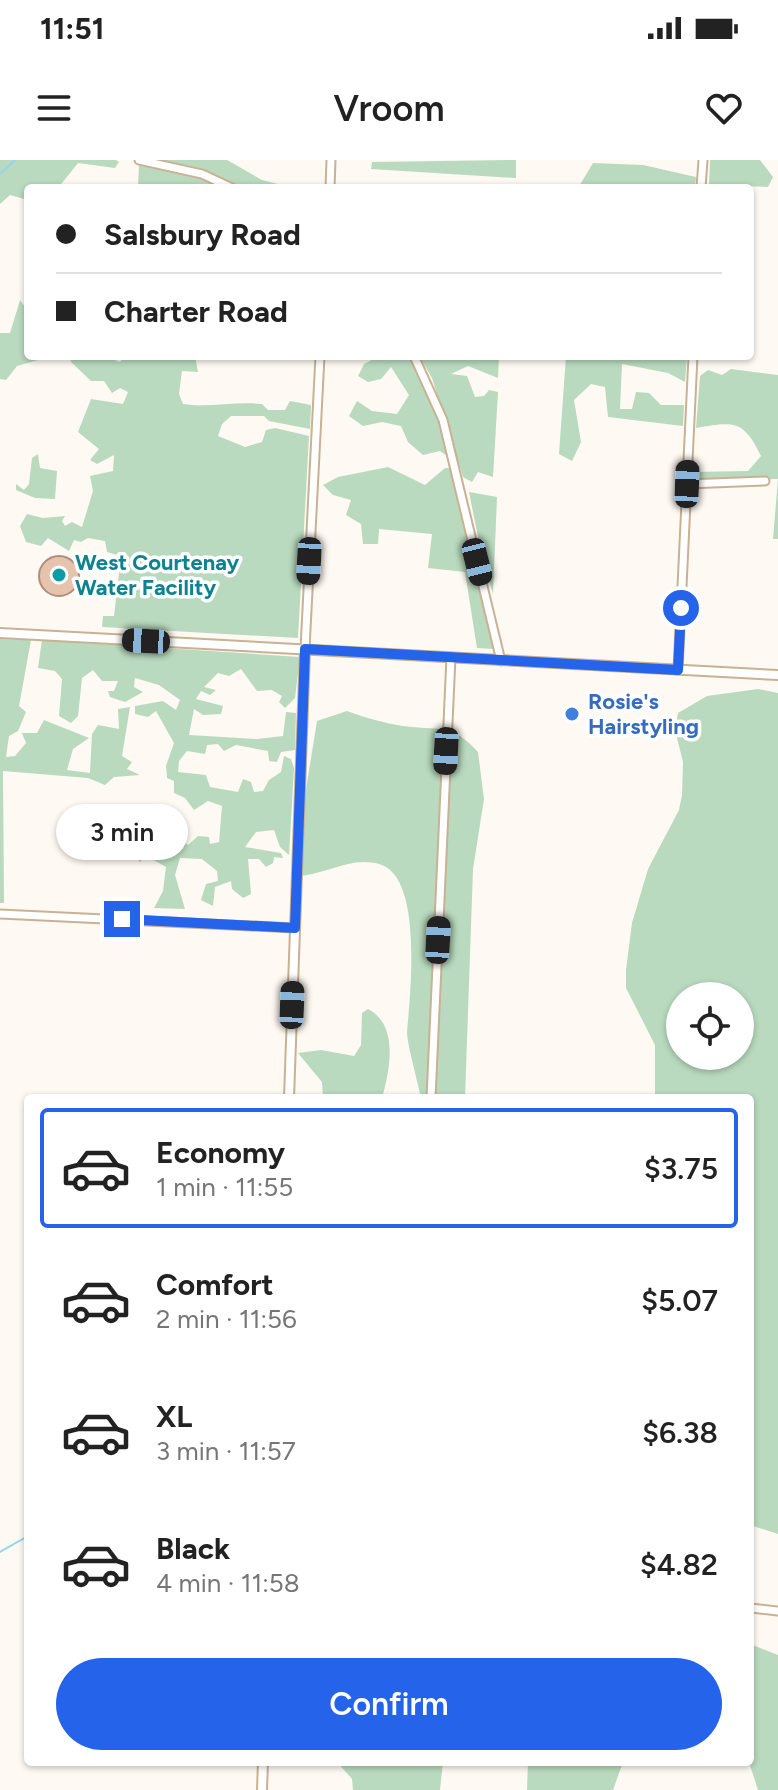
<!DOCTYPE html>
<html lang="en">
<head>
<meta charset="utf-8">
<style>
	:root { --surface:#fff; --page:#f2f2f2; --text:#222; --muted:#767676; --line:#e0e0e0; --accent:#2563eb }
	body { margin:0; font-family:Figtree,sans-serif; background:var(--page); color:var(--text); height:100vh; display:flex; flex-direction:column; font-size:30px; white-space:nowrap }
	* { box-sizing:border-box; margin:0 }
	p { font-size:26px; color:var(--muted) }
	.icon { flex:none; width:44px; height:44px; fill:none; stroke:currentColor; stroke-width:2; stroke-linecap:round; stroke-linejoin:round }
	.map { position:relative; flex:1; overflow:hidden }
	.sheet { position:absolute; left:24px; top:934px; width:730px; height:672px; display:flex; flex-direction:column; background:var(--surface); border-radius:8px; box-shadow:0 2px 6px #0004 }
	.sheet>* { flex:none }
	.hud { position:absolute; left:24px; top:24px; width:730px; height:176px; border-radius:8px; box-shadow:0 2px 6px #0004; display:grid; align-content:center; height:176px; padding:0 32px; background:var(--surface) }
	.buttons { position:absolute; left:666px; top:822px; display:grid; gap:16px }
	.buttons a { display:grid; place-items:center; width:88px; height:88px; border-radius:50%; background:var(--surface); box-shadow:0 2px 6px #0004; font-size:40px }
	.end { position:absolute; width:36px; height:36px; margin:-18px; border:10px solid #2563eb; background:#fff; box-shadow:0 0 0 4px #fff }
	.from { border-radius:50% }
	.bubble { position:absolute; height:56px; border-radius:28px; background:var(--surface); box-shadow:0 2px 6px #0004; font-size:26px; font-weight:600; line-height:56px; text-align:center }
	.car { position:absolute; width:24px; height:48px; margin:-24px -12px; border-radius:10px; box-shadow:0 0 6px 2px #0007; background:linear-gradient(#222 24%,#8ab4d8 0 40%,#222 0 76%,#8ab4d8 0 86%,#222 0) }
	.hud b { display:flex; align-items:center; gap:28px; height:76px; font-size:30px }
	.hud b+b { border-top:2px solid var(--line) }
	.hud i { width:20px; height:20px; background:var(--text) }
	ul { padding:14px 0 0; list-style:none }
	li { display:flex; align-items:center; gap:24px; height:120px; margin:0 16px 12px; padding:0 16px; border:4px solid transparent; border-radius:8px }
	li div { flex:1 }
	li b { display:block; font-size:30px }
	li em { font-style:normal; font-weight:600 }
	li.active { border-color:var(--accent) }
	li>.icon { width:72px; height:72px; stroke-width:1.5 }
	.button { display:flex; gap:16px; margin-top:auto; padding:16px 32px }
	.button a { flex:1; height:92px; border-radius:48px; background:var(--accent); color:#fff; font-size:32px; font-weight:600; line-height:92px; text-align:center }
	.status { display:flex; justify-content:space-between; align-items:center; height:56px; padding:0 40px; background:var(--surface); direction:ltr }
	.status svg { height:22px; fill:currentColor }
	header { display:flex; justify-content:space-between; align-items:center; height:104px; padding:0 32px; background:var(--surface); font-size:36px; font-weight:600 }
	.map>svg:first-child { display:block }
</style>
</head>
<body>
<div class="status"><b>11:51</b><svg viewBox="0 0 49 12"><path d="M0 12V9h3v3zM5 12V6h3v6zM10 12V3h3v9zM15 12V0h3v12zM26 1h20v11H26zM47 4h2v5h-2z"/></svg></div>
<header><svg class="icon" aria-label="menu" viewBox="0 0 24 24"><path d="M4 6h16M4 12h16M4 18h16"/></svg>Vroom<svg class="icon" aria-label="heart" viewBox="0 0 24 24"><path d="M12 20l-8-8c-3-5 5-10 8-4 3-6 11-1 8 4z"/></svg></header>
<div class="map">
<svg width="778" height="1630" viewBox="0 0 778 1630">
	<rect width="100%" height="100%" fill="#fef9f2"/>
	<g fill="#b9dabe" fill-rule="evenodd">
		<polygon points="0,0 116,0 119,2 115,8 78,3 58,28 28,28 28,40 10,35 0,44"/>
		<polygon points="157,0 227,0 262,20 278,24 279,28 240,28 190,6"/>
		<polygon points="516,0 516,18 371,9 372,2"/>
		<polygon points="710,0 760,0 773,17 768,27 709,25"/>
		<polygon points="593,3 643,5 696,17 695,28 578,28"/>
		<polygon points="139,4 198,16 224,28 138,28"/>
		<polygon points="20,140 25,147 28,196 39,196 38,200 17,206 6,220 0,219 0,173 10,173"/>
		<path d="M 104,196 L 120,202 L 125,196 L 195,196 L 198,212 L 182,211 L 179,234 L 183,244 C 210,248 234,241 262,244 L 268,250 L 285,250 L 290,241 L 311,245 L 310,269 L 269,261 L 264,256 L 231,256 L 222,264 L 218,276 L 245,287 L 262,282 L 266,270 L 275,268 L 309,276 L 298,478 L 102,467 L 103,456 L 114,456 L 121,396 L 107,392 L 105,381 L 88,378 L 81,382 L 74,380 L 69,391 L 48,378 L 41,386 L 26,382 L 20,366 L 27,354 L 43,358 L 65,356 L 62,361 L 65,366 L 72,362 L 82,367 L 93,331 L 90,316 L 113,311 L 114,295 L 97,304 L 90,300 L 99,289 L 78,272 L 91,239 L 123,244 L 128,232 L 120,228 L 112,233 L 104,221 L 91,221 L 71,202 L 70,197 Z"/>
		<polygon points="379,196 410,196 426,221 450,298 440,291 423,295 408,282 401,266 382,262 363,266 349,256 357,241 372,251 397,254 409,235 391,207 381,219 368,222 358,216 364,204"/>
		<polygon points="419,196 499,196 498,218 468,206 451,214 467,216 475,237 484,236 489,230 498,232 493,317 478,312 472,322 463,317 432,218"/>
		<polygon points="566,196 687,196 685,222 668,213 622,204 620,249 632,249 636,232 649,233 661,245 684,245 683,266 608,257 605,227 591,224 574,240 581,282 572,301 559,294"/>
		<path d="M 731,209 L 778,215 L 778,379 L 773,379 L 778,319 L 692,320 L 692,312 L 748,311 L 761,296 C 744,260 734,261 696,268 L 700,216 L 708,210 L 722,215 Z"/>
		<polygon points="38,294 40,308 57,311 55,339 35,338 16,330 16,324 24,330 29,324 32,298"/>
		<polygon points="388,307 425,325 445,308 454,308 493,489 477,488 465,412 428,408 432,374 379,369 378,384 363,384 361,364 346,355 351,340 333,335 323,325 338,317"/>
		<polygon points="469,332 497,337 493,434 482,397"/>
		<polygon points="0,479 31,480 19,546 26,552 18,571 9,576 6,597 15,596 26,583 22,573 37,573 44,560 89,578 73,589 67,610 90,613 92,574 98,565 119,569 118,549 130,547 122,596 132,602 127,609 140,615 114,617 105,625 88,618 3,611 4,743 0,743"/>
		<polygon points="42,480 300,497 295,538 285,548 279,542 282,536 272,530 257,531 241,509 229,516 218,513 204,527 216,530 210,535 201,531 196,539 223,546 221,554 203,555 194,549 189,575 257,579 283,576 286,552 296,553 295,590 281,592 277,602 269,601 268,591 236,585 224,591 218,584 207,585 205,594 187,591 179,601 178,612 206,615 210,627 238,632 243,619 251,622 254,632 263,631 269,620 281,612 284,596 291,599 294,608 289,695 280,687 274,670 256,672 245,687 281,693 283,698 274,697 273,703 266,707 259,699 248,699 251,734 243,738 232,729 231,721 215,727 213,746 201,740 206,724 218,721 217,711 202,699 180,698 175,715 185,749 154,748 163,731 166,707 148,697 139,702 138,695 132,692 129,699 121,698 119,682 125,670 136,671 142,680 167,682 169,669 176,664 182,668 178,678 188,685 198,676 209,677 210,684 219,682 222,646 208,641 194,650 185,638 174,633 174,621 167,618 166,606 174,583 156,551 148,557 135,554 135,546 163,541 176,550 180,540 159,525 135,518 134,527 143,532 125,542 110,537 108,531 114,531 118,521 102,521 93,510 82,518 78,556 71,563 59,556 62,519 55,511 38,508"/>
		<path d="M 758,529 L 778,533 L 778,1374 L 750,1365 L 750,938 L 655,938 L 655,885 L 626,828 L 626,810 L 632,763 L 648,709 L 679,650 L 682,635 L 683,602 L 675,570 L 678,553 L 707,536 ZM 680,836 L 740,836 L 740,896 L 680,896 Z"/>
		<path d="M 347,551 C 366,558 384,563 403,566 C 439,571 451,562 478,592 L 484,639 L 473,709 L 465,938 L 421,938 C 418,922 407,884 407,872 C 410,836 423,721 382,705 C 350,694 323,718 292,716 L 317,561 Z"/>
		<path d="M 368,849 C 399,865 390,910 382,938 L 323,938 L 322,922 L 298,893 L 321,890 L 354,896 L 361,885 L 362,853 Z"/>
		<polygon points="750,1484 778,1495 778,1630 758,1630 749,1602"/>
		<polygon points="337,1602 443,1602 440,1630 353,1630 352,1619"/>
		<polygon points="528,1602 623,1602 613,1630 527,1630"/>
	</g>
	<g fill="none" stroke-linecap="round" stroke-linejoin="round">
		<g stroke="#95d5ea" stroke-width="2">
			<polyline points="0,14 15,0"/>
			<polyline points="0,1392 28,1376"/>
		</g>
	</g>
	<circle fill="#e6c3ad" stroke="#af8e7a" stroke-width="2" cx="59" cy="416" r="20"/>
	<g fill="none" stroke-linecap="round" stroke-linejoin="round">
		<g stroke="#c9b193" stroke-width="11">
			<g id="minor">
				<polyline points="139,0 202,14 232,28"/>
				<polyline points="330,28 331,0"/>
				<polyline points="701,28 703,0"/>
				<polyline points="414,196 443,260 501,501"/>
				<polyline points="687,324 765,321"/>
				<polyline points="305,489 320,196"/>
				<polyline points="678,510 693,196"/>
				<polyline points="0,754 295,768"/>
				<polyline points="431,938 451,497"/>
				<polyline points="751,1448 778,1451"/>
			</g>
		</g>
		<g stroke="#c9b193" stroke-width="12">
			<g id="tertiary">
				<polyline points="0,473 778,515"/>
				<polyline points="289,938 305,489"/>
				<polyline points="262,1630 263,1602"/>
			</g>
		</g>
		<use href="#minor" stroke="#fff" stroke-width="7"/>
		<use href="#tertiary" stroke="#fff" stroke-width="8"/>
	</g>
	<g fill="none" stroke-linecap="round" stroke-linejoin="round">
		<polyline stroke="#2563eb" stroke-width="10" points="122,759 295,768 305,489 678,510 681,448"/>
	</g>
	<circle fill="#0f9aa8" stroke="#fff" stroke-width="3" cx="59" cy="415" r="8"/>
	<circle fill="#3f7fe0" stroke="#fff" stroke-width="3" cx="572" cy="554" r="8"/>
	<g text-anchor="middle" stroke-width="7" stroke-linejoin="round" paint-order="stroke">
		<g font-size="22" font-weight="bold" fill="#0d838f" stroke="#fff" text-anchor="start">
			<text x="75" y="410">West Courtenay<tspan x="75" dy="25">Water Facility</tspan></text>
		</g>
		<g font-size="22" font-weight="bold" fill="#366cbe" stroke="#fff" text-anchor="start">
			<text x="588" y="549">Rosie's<tspan x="588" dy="25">Hairstyling</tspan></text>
		</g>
	</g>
</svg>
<div class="buttons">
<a><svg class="icon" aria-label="locate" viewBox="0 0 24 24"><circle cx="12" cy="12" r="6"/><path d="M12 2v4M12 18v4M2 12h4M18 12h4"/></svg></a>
</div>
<i class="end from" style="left:681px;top:448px"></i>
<i class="end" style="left:122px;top:759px"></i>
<div class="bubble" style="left:56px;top:644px;width:132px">3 min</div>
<i class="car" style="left:687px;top:324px;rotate:2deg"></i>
<i class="car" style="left:309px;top:401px;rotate:183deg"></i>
<i class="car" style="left:477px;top:402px;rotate:166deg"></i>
<i class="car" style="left:146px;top:481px;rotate:273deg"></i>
<i class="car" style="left:446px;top:591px;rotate:183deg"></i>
<i class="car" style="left:438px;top:780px;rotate:3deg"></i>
<i class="car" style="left:292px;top:845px;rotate:2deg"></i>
<div class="hud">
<b><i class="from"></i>Salsbury Road</b>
<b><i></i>Charter Road</b>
</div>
<section class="sheet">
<ul>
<li class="active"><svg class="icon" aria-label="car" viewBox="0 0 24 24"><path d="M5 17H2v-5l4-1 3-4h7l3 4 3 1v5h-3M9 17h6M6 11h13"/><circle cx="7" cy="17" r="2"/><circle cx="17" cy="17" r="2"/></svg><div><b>Economy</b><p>1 min · 11:55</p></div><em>$3.75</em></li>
<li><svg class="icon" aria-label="car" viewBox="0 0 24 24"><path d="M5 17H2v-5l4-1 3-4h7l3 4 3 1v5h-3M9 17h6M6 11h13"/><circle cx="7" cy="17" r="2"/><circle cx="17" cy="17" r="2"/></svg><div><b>Comfort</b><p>2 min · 11:56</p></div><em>$5.07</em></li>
<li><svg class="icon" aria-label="car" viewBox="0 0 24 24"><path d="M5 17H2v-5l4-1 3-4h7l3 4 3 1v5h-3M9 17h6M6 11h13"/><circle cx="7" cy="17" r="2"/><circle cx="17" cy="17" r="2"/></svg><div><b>XL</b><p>3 min · 11:57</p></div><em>$6.38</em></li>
<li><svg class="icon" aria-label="car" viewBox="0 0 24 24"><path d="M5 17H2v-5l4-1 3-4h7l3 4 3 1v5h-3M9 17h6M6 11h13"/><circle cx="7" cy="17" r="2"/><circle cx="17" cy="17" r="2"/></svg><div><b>Black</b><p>4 min · 11:58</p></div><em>$4.82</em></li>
</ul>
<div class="button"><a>Confirm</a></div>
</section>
</div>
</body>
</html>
